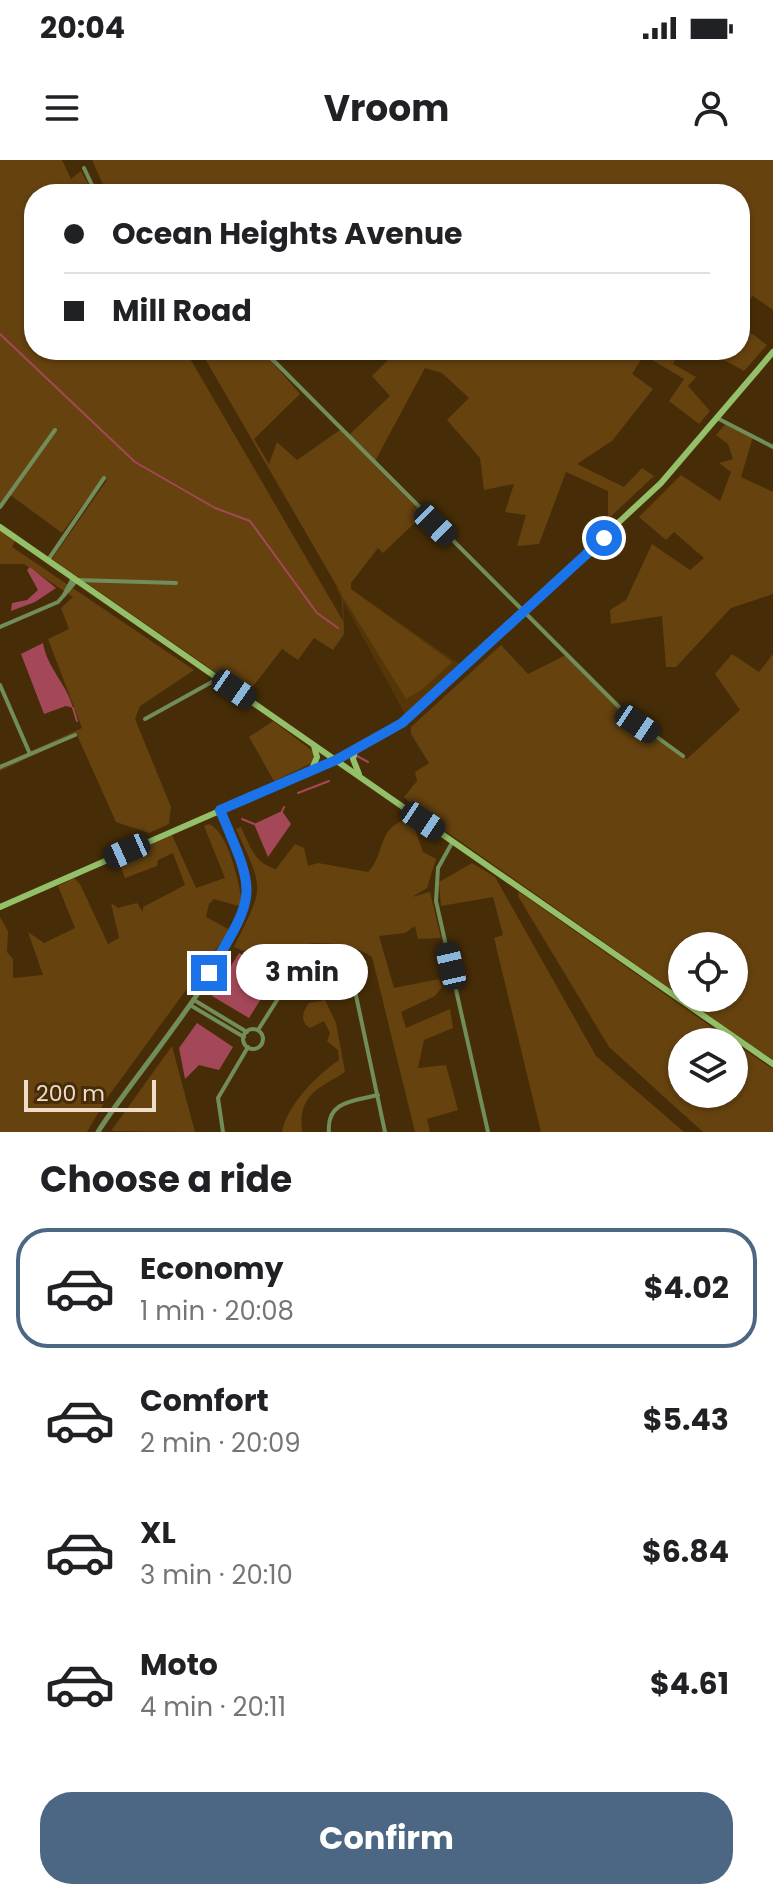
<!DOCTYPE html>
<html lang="en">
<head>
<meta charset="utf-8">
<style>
	:root { --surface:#fff; --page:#f6f6f6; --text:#202124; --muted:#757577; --line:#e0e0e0; --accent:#4c6784 }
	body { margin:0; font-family:Poppins,sans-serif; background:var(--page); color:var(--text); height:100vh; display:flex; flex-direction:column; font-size:30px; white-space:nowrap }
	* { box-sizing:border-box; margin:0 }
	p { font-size:26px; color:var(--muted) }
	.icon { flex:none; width:44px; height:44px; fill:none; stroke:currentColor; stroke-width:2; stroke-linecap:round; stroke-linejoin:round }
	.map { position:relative; height:972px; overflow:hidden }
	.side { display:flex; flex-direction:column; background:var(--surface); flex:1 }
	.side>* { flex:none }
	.banner { position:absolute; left:24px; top:24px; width:726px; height:176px; border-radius:32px; box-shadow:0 2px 6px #0004; display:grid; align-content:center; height:176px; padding:0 40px; background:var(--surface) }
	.buttons { position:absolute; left:668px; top:772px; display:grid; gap:16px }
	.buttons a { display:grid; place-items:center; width:80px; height:80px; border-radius:50%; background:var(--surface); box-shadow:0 2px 6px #0004; font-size:40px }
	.scale { position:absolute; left:24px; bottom:20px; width:132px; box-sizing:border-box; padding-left:8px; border:4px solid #edddca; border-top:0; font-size:22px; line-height:28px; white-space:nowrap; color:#edddca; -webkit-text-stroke:6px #462d08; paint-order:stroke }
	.end { position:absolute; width:36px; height:36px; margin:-18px; border:10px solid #1a73e8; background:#fff; box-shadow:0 0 0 4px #fff }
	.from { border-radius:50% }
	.bubble { position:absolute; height:56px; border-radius:28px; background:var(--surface); box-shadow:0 2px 6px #0004; font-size:26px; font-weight:700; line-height:56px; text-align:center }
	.car { position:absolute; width:24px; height:48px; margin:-24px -12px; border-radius:10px; box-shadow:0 0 6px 2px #0007; background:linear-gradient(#222 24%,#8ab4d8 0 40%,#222 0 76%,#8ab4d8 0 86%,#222 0) }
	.banner b { display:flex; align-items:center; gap:28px; height:76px; font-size:30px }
	.banner b+b { border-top:2px solid var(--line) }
	.banner i { width:20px; height:20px; background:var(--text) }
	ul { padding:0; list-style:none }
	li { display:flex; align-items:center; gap:24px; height:120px; margin:0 16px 12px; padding:0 24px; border:4px solid transparent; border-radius:32px }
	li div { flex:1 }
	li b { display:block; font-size:30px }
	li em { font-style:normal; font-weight:700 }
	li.selected { border-color:var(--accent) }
	li>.icon { width:72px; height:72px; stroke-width:1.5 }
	h2 { padding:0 40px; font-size:36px; line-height:96px }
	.action { display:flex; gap:16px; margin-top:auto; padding:16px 40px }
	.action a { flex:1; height:92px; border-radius:32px; background:var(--accent); color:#fff; font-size:32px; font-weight:700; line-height:92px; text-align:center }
	.status { display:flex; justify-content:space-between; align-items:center; height:56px; padding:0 40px; background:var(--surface); direction:ltr }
	.status svg { height:22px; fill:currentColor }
	header { display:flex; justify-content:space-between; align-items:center; height:104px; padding:0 40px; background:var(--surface); font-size:36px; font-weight:700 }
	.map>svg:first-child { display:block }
</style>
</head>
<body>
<div class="status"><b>20:04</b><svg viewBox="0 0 49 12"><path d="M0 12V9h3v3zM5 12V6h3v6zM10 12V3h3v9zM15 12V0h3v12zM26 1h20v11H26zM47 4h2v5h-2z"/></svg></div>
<header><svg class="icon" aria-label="menu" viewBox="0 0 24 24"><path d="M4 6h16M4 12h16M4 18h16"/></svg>Vroom<svg class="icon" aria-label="person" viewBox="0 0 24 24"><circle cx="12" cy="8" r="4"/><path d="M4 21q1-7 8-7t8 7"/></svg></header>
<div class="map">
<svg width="773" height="972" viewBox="0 0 773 972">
	<rect width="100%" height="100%" fill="#462d08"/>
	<polygon fill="#553608" points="342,423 462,506 405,554 336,428"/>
	<g fill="#66420f">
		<polygon points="0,0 62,0 71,19 81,11 94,34 34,34 34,190 185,190 343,461 342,435 200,190 284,190 272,202 300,234 254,279 269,304 277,282 297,300 340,270 347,277 390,236 372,216 398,190 681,190 673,204 696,217 688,226 710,251 699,264 669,241 684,219 644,195 632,214 653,229 612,281 577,304 624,327 642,308 654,316 608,359 608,331 566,312 539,384 517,386 526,355 505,352 514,324 484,330 480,298 447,260 469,238 442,213 425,208 374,303 424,354 383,393 378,388 351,423 351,429 452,502 424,528 406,539 343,437 344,474 333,490 314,478 298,500 282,489 247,534 52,399 107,320 104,316 62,373 9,334 0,347"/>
		<polygon points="92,0 773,0 773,150 753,136 740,151 740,34 107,34"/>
		<polygon points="751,173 767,185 744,211 706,190 740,190 740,179 745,181"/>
		<polygon points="726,263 753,277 741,317 773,332 773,434 731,448 676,507 666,507 662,456 611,464 610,450 626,440 652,384 690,410 704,398 674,372 666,380 639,357 681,315 720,341 731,312 719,303 733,299 728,284 716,275"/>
		<polygon points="0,370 15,381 12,387 194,510 140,546 135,559 171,647 169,664 149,673 116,662 77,575 0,611 0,605 82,568 48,479 69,469 61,448 73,437 24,404 0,404"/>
		<polygon points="501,485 528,514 566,495 637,563 687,599 740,550 715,514 732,494 759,512 773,494 773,900 683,838 734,838 734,786 682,786 682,837 427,658 404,637 417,621 415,612 429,603 411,574 411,567"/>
		<polygon points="273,561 314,592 312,603 274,621 249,577"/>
		<path d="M 404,660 L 414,667 L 423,692 L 436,699 L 427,728 L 412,737 L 430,732 L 441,778 L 418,779 L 415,766 L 405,773 L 379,776 L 394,828 L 439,819 L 442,827 L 435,836 L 401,852 L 406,868 L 450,849 L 453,868 L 424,880 L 418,908 L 446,905 L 458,950 L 427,959 L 430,972 L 415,972 L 372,797 C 354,783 314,780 292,787 C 283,790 278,797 273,803 L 234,787 C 264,726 265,732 236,669 L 241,667 C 251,687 253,702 276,709 L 295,684 L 304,688 L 308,706 L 318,703 L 368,712 C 385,695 377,670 404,660 Z"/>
		<path d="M 208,664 C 228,669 239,723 242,742 L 242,747 L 214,739 L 209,744 L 206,757 L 230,770 L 107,938 L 87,972 L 0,972 L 0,757 L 8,771 L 7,792 L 13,799 L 13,818 L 43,815 L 28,772 L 44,783 L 75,768 L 58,726 L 74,718 L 80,724 L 108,784 L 119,778 L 111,743 L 118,748 L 137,743 L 143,752 L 143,747 L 185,725 L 173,693 L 158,700 L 157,706 L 125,718 L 118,699 L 172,675 L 196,728 L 225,718 L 204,666 Z"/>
		<polygon points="472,703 495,717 596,896 684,972 541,972 494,778 503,775 493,737 441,746 439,722"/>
		<polygon points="519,732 733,882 682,882 682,934 734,934 734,883 773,909 773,972 703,972 609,887 518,736"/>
		<path d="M 325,840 L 336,863 L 345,912 C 319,929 298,933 302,972 L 282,972 C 287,945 317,915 339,900 L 338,890 L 327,881 L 330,873 L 324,861 L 310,868 C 299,861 303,851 309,843 Z"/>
		<polygon points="172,886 195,972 111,971"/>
	</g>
	<g fill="#a44758">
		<polygon points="30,407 56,428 35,442 11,451 12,443 27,440 38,430 27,410"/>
		<path d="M 43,483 C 47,508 67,524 73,548 L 66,546 L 44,554 L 21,494 Z"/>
		<polygon points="282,651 291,664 268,697 254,664"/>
		<polygon points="239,793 276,815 249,858 212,836"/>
		<polygon points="197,863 233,887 219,910 199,905 185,919 179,888"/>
	</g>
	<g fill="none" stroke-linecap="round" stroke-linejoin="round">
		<g stroke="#a44758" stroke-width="2">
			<polyline points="0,174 135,302 215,348 250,361 317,453 338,468"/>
			<polyline points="73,548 77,561"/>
			<polyline points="357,596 368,602"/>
			<polyline points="298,633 329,621"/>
			<polyline points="282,651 284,647"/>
			<polyline points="242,659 254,664"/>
		</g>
		<g stroke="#718d59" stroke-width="4">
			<polyline points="84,8 92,25 104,34"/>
			<polyline points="263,190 628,556 683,596"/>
			<polyline points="717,258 773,287"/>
			<polyline points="0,347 55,270"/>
			<polyline points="48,400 104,318"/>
			<polyline points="64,435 73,418"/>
			<polyline points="0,467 58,442 77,420 176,423"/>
			<polyline points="0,525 30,594"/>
			<polyline points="145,559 219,518"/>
			<polyline points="0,607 75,575"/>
			<polyline points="453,681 438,708 436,741 488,972"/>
			<polyline points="194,840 247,872"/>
			<polyline points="190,845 244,877"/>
			<circle cx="253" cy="879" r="10"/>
			<path d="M 258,870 L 293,815 C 311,809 344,808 354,826 L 385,972"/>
			<polyline points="223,972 218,938 248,887"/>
			<path d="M 329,972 C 326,941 354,941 378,935"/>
		</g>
		<path stroke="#718d59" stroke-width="5" d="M 98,972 C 130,919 253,781 248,724 C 246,699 229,673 220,650"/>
		<g stroke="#94c06a" stroke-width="6">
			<polyline points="0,367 773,904"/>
			<polyline points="355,591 353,599 359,614"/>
			<polyline points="312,609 317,597 314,586"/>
			<polyline points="0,747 336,600 404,562 661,323 773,192"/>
		</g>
	</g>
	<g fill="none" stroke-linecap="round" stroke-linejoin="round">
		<path stroke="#1a73e8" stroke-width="10" d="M 209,813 C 257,732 257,737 220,650 L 336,600 L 402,563 L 604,378"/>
	</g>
</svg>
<div class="buttons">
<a><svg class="icon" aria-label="locate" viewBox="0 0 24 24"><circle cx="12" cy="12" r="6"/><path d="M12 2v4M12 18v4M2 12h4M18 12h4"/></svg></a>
<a><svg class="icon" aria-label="layers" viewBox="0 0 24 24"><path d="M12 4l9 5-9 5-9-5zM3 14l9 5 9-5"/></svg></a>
</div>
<div class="scale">200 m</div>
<i class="end from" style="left:604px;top:378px"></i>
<i class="end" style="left:209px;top:813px"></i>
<div class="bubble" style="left:236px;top:784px;width:132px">3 min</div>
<i class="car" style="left:435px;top:365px;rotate:134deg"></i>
<i class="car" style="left:234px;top:529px;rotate:125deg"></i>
<i class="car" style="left:637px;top:564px;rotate:124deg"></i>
<i class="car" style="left:423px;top:661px;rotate:124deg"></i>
<i class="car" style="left:127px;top:691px;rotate:246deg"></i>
<i class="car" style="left:451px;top:806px;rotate:347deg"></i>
<div class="banner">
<b><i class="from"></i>Ocean Heights Avenue</b>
<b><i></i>Mill Road</b>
</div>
</div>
<section class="side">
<h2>Choose a ride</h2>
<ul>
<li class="selected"><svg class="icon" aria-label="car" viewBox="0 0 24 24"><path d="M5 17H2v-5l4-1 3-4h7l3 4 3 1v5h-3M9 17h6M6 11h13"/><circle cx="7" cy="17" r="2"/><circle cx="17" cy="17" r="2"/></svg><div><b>Economy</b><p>1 min · 20:08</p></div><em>$4.02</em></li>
<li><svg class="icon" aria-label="car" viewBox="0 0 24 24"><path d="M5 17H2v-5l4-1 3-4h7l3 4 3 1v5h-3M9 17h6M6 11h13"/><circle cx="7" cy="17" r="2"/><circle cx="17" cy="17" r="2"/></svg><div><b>Comfort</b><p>2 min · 20:09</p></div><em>$5.43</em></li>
<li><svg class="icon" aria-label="car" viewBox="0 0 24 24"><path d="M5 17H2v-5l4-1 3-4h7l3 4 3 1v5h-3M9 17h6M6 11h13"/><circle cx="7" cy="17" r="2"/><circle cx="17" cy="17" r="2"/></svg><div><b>XL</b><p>3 min · 20:10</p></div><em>$6.84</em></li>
<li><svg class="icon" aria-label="car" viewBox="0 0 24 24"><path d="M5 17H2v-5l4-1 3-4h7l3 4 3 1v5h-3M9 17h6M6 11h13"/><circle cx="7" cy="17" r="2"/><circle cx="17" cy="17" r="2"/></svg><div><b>Moto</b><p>4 min · 20:11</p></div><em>$4.61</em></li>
</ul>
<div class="action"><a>Confirm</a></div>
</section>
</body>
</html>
